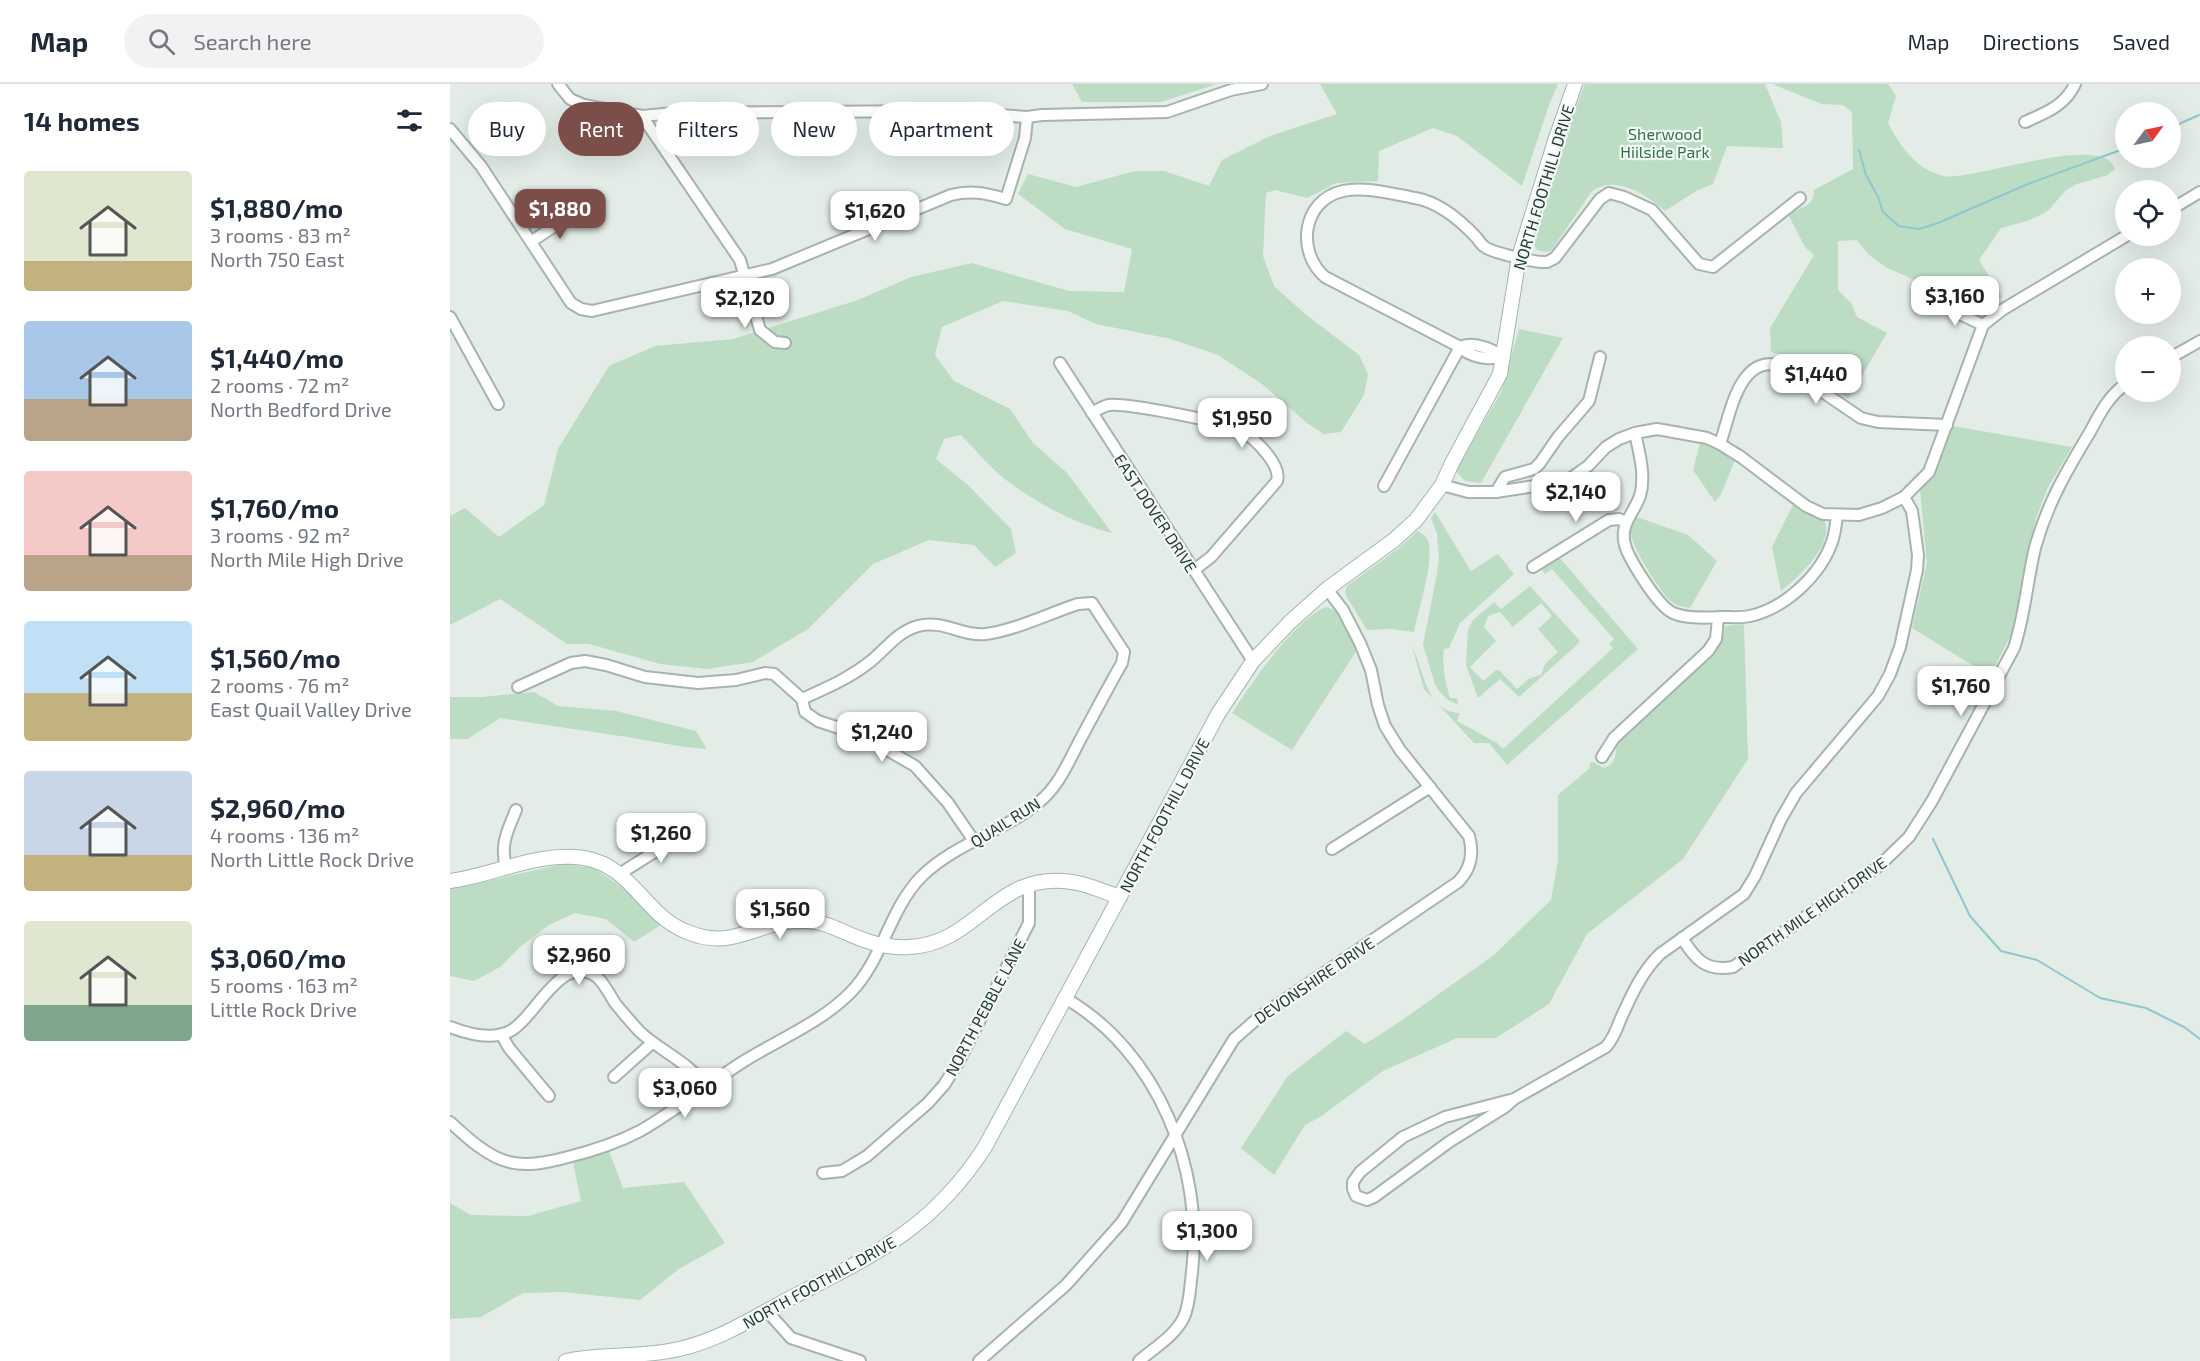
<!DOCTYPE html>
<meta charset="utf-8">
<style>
:root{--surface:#fff;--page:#f2f2f3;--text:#1f2937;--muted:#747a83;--line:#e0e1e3;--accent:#7b4e4a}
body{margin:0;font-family:"Exo 2",sans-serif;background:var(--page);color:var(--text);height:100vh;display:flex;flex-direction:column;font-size:22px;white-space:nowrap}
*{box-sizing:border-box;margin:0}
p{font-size:20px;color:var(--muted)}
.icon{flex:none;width:33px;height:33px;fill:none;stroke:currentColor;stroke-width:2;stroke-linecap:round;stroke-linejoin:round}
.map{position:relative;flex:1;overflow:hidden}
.side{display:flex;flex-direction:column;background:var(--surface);width:450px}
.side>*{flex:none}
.hud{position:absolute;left:18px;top:18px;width:570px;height:54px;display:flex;gap:12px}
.needle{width:39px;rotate:57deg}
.fabs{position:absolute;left:1665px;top:18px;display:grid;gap:12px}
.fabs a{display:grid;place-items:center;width:66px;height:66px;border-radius:50%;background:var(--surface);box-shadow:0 6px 24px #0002;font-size:30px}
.price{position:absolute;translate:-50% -51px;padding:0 14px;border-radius:12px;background:#fff;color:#222;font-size:20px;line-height:39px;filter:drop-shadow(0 2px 3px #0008)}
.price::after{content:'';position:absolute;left:50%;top:36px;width:18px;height:14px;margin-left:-9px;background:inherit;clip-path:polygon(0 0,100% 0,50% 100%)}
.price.current{background:var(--accent);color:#fff}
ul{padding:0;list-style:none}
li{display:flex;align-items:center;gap:18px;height:150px;padding:0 24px}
li span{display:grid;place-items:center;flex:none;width:168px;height:120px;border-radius:6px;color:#555}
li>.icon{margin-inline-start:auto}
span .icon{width:72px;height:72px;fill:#fffc;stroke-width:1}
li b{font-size:26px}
h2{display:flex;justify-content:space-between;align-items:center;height:72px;padding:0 24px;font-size:26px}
.tag{padding:0 21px;border-radius:27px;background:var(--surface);box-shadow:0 6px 24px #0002;font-size:21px;line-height:54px}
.tag.current{background:var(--accent);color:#fff}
header{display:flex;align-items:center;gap:36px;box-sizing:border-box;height:84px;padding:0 30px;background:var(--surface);border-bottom:2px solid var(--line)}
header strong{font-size:28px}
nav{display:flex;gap:33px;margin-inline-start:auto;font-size:21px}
.search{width:420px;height:54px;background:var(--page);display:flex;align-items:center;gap:15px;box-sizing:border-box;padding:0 21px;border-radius:33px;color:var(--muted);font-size:22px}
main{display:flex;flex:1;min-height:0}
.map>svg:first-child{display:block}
.green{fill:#bddcc4;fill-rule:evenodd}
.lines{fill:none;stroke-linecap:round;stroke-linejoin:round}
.stream{stroke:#8dc8cf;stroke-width:2}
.street-casing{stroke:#a6b4ae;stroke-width:14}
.secondary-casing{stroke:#a1b7af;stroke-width:16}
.street{stroke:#fff;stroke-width:10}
.secondary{stroke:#fff;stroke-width:14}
.labels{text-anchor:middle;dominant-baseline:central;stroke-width:4.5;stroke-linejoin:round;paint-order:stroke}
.park-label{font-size:16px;fill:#2f7246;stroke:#f3f9f6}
.street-label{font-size:16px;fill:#233d35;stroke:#f3f9f6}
</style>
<header>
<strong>Map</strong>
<div class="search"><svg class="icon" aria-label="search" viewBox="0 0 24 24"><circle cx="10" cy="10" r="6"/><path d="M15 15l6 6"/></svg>Search here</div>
<nav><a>Map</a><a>Directions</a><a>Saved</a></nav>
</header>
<main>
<section class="side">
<h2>14 homes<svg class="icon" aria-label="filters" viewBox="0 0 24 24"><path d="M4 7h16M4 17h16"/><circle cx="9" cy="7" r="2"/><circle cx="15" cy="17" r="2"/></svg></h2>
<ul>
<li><span style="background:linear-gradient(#dfe7d0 75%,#c2b280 0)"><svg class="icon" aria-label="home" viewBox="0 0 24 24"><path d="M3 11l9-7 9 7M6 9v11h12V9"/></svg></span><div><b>$1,880/mo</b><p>3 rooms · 83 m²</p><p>North 750 East</p></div></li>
<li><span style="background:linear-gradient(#a9c7e8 65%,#b9a48a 0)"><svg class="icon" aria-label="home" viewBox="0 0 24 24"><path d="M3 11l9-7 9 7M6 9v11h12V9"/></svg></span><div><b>$1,440/mo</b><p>2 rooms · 72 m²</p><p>North Bedford Drive</p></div></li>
<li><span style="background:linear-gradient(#f6c9c9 70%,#b9a48a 0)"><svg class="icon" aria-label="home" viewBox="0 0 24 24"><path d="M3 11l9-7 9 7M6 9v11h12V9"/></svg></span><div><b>$1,760/mo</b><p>3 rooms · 92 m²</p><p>North Mile High Drive</p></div></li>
<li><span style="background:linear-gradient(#bfe0f5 60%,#c2b280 0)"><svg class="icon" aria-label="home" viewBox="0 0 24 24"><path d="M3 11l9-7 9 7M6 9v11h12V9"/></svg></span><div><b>$1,560/mo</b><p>2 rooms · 76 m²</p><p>East Quail Valley Drive</p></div></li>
<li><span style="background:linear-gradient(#c9d6e8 70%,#c2b280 0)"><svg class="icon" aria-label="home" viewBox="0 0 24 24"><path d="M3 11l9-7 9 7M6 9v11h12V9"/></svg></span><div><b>$2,960/mo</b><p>4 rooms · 136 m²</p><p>North Little Rock Drive</p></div></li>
<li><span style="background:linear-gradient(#dfe7d0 70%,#7fa58c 0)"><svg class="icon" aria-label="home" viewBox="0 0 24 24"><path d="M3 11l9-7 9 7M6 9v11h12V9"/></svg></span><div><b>$3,060/mo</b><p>5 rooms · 163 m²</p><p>Little Rock Drive</p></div></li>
</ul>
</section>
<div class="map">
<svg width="1750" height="1277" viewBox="0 0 1750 1277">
<rect width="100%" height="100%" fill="#e3ece7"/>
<g class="green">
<path d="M 622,0 L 767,0 L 711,18 L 632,18 Z"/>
<path d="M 870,0 L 1108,0 L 1099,21 L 1072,102 L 1007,52 L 983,44 L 929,67 L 928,97 L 886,99 L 857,114 L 825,106 L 816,109 L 813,172 L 824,202 L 855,230 L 909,271 L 918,290 L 914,311 L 891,348 L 874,350 L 857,339 L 812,300 L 768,271 L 721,255 L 646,240 L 618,227 L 553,217 L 492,243 L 485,271 L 504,297 L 560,325 L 583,359 L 617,389 L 662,449 C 625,440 580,416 550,391 C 536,379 524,364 511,351 L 494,355 L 486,375 L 519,402 L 561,445 L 566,469 L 545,483 L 524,461 L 479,456 L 423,480 L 358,545 L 303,578 L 257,585 L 210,580 L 139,560 L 117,560 L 50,515 L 0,541 L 0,432 L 15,424 L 49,453 L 94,421 L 108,365 L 159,282 L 205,262 L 283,255 L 408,216 L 461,193 L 522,179 L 619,207 L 674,208 L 682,165 L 615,145 L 568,110 L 578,90 L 626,103 L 685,87 L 714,87 L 759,102 L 772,76 L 820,52 L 887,30 Z"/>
<path d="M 1135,0 L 1315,0 L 1331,38 L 1333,64 L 1277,62 L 1263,100 L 1246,107 L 1215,127 C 1197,111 1166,90 1142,107 L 1101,167 L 1096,168 L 1087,166 L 1084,160 L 1122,33 Z"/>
<path d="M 1322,0 L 1438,0 L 1446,12 L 1438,39 C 1450,62 1466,85 1493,92 C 1522,98 1654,47 1665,85 L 1658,91 L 1627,100 L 1616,106 L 1598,127 L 1580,136 L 1551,144 L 1529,176 L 1552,213 L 1530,228 L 1509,218 L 1499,202 L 1481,203 L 1437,184 L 1418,170 L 1407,156 L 1388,157 L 1388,206 L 1401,219 L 1407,233 L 1437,249 L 1398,315 L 1339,273 L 1321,268 L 1320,244 L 1364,171 L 1355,163 L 1338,130 C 1350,122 1364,125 1364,106 L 1403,85 L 1402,28 L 1393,21 L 1372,20 Z"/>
<path d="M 1069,245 L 1113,254 L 1031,399 L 1015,397 L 1006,387 L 1051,308 Z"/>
<path d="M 1503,342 L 1622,363 L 1598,403 L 1586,434 L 1578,468 L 1564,545 L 1540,592 L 1462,544 L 1477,479 L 1470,407 L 1487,386 Z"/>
<path d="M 1250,359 L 1271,367 L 1285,376 L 1271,410 L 1265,418 L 1243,386 Z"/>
<path d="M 1343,421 L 1356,429 L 1373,434 C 1388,458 1348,493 1331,507 L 1322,463 Z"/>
<path d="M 985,428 L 1021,487 L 1048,470 L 1064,490 L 1010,539 L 999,564 L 994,565 C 992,583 995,597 1000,614 L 1007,614 L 1008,621 L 998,616 L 989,607 L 985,600 L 973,561 L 987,490 L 989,473 L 987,450 L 981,434 Z"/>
<path d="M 1187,433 L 1238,451 L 1267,477 L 1240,524 C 1233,523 1227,522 1222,518 C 1211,510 1182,463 1181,450 C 1180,442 1183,438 1187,433 Z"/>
<path d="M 968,447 C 973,450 976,452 978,457 C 985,477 968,526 964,548 L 940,545 L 917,546 L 896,512 L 895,507 L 897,502 L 949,464 Z"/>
<path d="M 1109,473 L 1188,565 L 1057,681 L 1039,659 L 1024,659 L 974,605 L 962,563 C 975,586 975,628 1010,629 L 1007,637 L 1047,659 L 1053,665 L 1163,564 L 1159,560 L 1164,555 L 1102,485 L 1095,490 L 1092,486 Z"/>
<path d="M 1080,502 L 1129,556 L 1129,559 L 1069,613 L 1050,595 L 1028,614 L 1016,581 L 1018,545 L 1023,536 L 1044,518 L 1051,525 ZM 1091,519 L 1102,532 L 1088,545 L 1108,568 L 1095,580 L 1091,591 L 1080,594 L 1067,605 L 1049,586 L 1047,587 L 1046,586 L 1033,597 L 1020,583 L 1046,557 L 1034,543 L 1038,532 L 1050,528 L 1063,543 Z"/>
<path d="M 875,523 C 895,525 901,551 907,566 L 842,666 L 782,629 C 804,596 840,541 875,523 Z"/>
<path d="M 1294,540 L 1298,675 L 1233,775 L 1137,850 L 1099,920 L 1046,954 L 1007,954 L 933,987 L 870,1033 L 855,1041 L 824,1091 L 791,1064 L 838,992 L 896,947 L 915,960 L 945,941 L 1044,871 L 1101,816 L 1108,777 L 1108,711 L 1140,684 L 1140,679 L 1143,678 L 1154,684 C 1170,678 1163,667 1169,655 L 1262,569 L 1271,559 L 1275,542 Z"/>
<path d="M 84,608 L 108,622 L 166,627 L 246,647 L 257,665 L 235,663 L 177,653 L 50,634 L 18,655 L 0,655 L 0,613 L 32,613 Z"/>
<path d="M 113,780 L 144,784 L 173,804 L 211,841 L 184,858 L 156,835 L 125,829 L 99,841 L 70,863 L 50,883 L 24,897 L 0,892 L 0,805 Z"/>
<path d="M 159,1067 L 173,1104 L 234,1098 L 275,1159 L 229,1185 L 190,1216 L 112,1208 L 73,1209 L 31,1233 L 0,1235 L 0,1119 L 21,1131 L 78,1132 L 131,1117 L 123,1078 Z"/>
</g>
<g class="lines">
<g class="stream">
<path d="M 1720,44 L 1749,31"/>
<path d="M 1409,66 L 1416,91 L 1428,113 L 1433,128 L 1449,142 L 1469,145 L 1488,139 L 1578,100 L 1676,64"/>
<path d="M 1483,755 L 1520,832 L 1551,867 L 1587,876 L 1650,914 L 1696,924 L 1734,943 L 1750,955"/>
</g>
<defs>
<g id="street">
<path d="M 108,0 L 120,15 L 134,21 L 192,32 L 224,29 L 490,27 L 577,33 L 592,31 L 717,28 L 781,6 L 812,0"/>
<path d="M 192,32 L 290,176 L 310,246 L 325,258 L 335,259"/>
<path d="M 1575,38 C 1595,29 1615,22 1625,0"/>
<path d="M 0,45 L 31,82 L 121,219 L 131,225 L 142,227 L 322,185 L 501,111 C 521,106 536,109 556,115 L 575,54 L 577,33"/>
<path d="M 1720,126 L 1750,108"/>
<path d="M 82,157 L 123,130"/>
<path d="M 1489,220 L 1533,241"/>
<path d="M 0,233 L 48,320"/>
<path d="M 1010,263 C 1023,257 1041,265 1053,272"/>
<path d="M 1053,272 C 1040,277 1019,273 1010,263 L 875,193 C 846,168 852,116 893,107 C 915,102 943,110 965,114 C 989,118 1010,136 1026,153 C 1029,156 1031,161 1035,163 C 1043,169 1087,179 1097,178 C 1097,178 1105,174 1105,174 L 1150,115 L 1159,109 L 1174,113 L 1202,126 L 1249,180 L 1263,183 L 1350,114"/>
<path d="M 1720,274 L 1750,257"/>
<path d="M 610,279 L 803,577"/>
<path d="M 642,329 C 647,326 653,322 659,321 C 676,319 777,338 792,347 C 805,355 832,381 827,397 L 761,473 L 744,486"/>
<path d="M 1185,349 C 1189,368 1196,392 1190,412 C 1182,433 1167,442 1177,467 C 1184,482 1208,522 1223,529 C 1237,535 1257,534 1272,533 C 1281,533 1291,534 1300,532 C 1335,524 1370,492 1382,458 C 1385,450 1386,440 1387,431"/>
<path d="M 1270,360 C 1281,328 1290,262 1339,285 L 1411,334 L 1428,338 L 1497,341"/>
<path d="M 992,401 L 1018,408 L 1046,408 L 1117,397 L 1138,382 L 1156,363 L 1169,355 L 1185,349 L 1207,345 L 1257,354 L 1270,360 L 1291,373 L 1356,422 L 1373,430 L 1409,431 L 1432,424 L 1454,413 L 1479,388 L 1533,241 L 1552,226 L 1676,152"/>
<path d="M 934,402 L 1010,263"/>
<path d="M 1046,408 L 1055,393 L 1084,385 L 1090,379 L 1108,353 L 1139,317 L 1150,273"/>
<path d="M 1083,483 L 1159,436 L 1169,435 L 1175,438"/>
<path d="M 68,603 L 121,579 L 135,577 L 156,581 L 195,593 L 248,599 L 286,596 L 315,589 L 324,590 L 352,615"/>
<path d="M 352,615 L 355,628 L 368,637 L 413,652 L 465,682 L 498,719 L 524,757"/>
<path d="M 1152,673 L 1164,654 L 1258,567 L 1266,555 L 1268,534"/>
<path d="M 882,765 L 980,703"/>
<path d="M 56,784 C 50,760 57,748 66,726"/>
<path d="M 171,789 L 236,748"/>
<path d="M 1232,854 C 1245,875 1256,888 1283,883 L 1429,782 L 1459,753 L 1482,717 L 1564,564 C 1575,531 1577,497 1585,464 C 1597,420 1617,386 1640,348 C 1649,331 1659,311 1676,300"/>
<path d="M 615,914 C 708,968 754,1084 742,1188 C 740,1203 740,1219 734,1233 C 725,1252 704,1264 689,1277"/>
<path d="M 0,943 C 18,950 44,957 62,946 C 86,932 112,867 147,893 C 154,899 160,911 165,919 C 173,929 181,938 189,947 C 210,967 239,978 255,1002"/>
<path d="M 51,950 L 59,964 L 99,1012"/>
<path d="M 164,993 L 202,959"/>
<path d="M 1064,1015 L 1055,1023 L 999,1058 L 924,1113 L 917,1116 L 906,1112 L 903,1105 L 903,1098 L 910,1088 L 953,1053 L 995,1033 L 1064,1015 L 1156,963 C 1163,955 1167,945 1171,934 C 1182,910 1191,889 1210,870 L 1294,810 L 1305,792 L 1331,735 L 1346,709 L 1428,612 L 1440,590 L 1450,563 L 1467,486 L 1468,471 L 1462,427 L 1454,413"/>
<path d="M 0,1038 C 16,1053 38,1073 59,1078 C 78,1083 100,1078 118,1073 C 142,1067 167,1059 190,1047 C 225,1027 257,1001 291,979 C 327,956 371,939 401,908 C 433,875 439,826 471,793 C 504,760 553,748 589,718 C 608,703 618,679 629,658 C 643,632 657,605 672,579 L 674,568 L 642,519 L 628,520 C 600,529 566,546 536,550 C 513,553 493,535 468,542 C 447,548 437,564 421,577 C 400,594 376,604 352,615"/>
<path d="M 373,1089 L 392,1087 L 417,1072 L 478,1019 L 494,1001 L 509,977 L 579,839 L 579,801"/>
<path d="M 317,1227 L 341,1254 L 410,1277"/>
<path d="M 529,1277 L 616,1201 L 672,1138 L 784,955 L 808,934 L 1008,798 C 1021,785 1024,770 1019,752 L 950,666 L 935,642 L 928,621 L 921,586 L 910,559 L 893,526 L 877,505"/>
</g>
<g id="secondary">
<path d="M 0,797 C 44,791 89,767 134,774 C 182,782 194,830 235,847 C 284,869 308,835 354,837 C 377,837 393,849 414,856 C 427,861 445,864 459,863 C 528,860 545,786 622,798 C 638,800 654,808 670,813"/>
<path d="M 116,1277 C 153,1269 193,1274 229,1265 C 266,1257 300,1236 333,1218 C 419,1173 480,1148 535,1063 L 768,630 L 803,577 L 840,538 L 877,505 L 944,456 L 966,436 L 992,401 L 1002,379 L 1050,290 L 1069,173 L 1106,54 L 1125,0"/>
</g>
</defs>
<use href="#street" class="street-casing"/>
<use href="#secondary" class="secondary-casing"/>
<use href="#street" class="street"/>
<use href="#secondary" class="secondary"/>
</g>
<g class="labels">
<g class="park-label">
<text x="1215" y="49">Sherwood<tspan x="1215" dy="18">Hiilside Park</tspan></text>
</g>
<g class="street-label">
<text transform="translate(1093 103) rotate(-73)">NORTH FOOTHILL DRIVE</text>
<text transform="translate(706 429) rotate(57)">EAST DOVER DRIVE</text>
<text transform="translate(714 731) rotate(-62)">NORTH FOOTHILL DRIVE</text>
<text transform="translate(555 738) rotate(-32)">QUAIL RUN</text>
<text transform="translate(1362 827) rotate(-35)">NORTH MILE HIGH DRIVE</text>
<text transform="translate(864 896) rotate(-34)">DEVONSHIRE DRIVE</text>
<text transform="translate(535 923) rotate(-62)">NORTH PEBBLE LANE</text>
<text transform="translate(369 1198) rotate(-29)">NORTH FOOTHILL DRIVE</text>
</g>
</g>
</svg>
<div class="fabs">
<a><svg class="needle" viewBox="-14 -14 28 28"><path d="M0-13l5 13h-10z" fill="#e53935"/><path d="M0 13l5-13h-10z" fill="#747a83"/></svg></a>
<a><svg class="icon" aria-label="locate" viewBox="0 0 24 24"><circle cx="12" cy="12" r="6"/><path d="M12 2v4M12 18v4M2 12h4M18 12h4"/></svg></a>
<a>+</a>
<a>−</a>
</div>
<b class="price current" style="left:110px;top:156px">$1,880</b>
<b class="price" style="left:425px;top:158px">$1,620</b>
<b class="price" style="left:1505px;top:243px">$3,160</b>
<b class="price" style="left:295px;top:245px">$2,120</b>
<b class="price" style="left:1366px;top:321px">$1,440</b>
<b class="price" style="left:792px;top:365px">$1,950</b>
<b class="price" style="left:1126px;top:439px">$2,140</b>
<b class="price" style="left:1511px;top:633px">$1,760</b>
<b class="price" style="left:432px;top:679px">$1,240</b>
<b class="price" style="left:211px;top:780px">$1,260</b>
<b class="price" style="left:330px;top:856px">$1,560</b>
<b class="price" style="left:129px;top:902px">$2,960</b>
<b class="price" style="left:235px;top:1035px">$3,060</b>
<b class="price" style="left:757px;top:1178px">$1,300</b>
<div class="hud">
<a class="tag">Buy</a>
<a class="tag current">Rent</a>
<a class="tag">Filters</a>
<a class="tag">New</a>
<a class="tag">Apartment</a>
</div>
</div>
</main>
